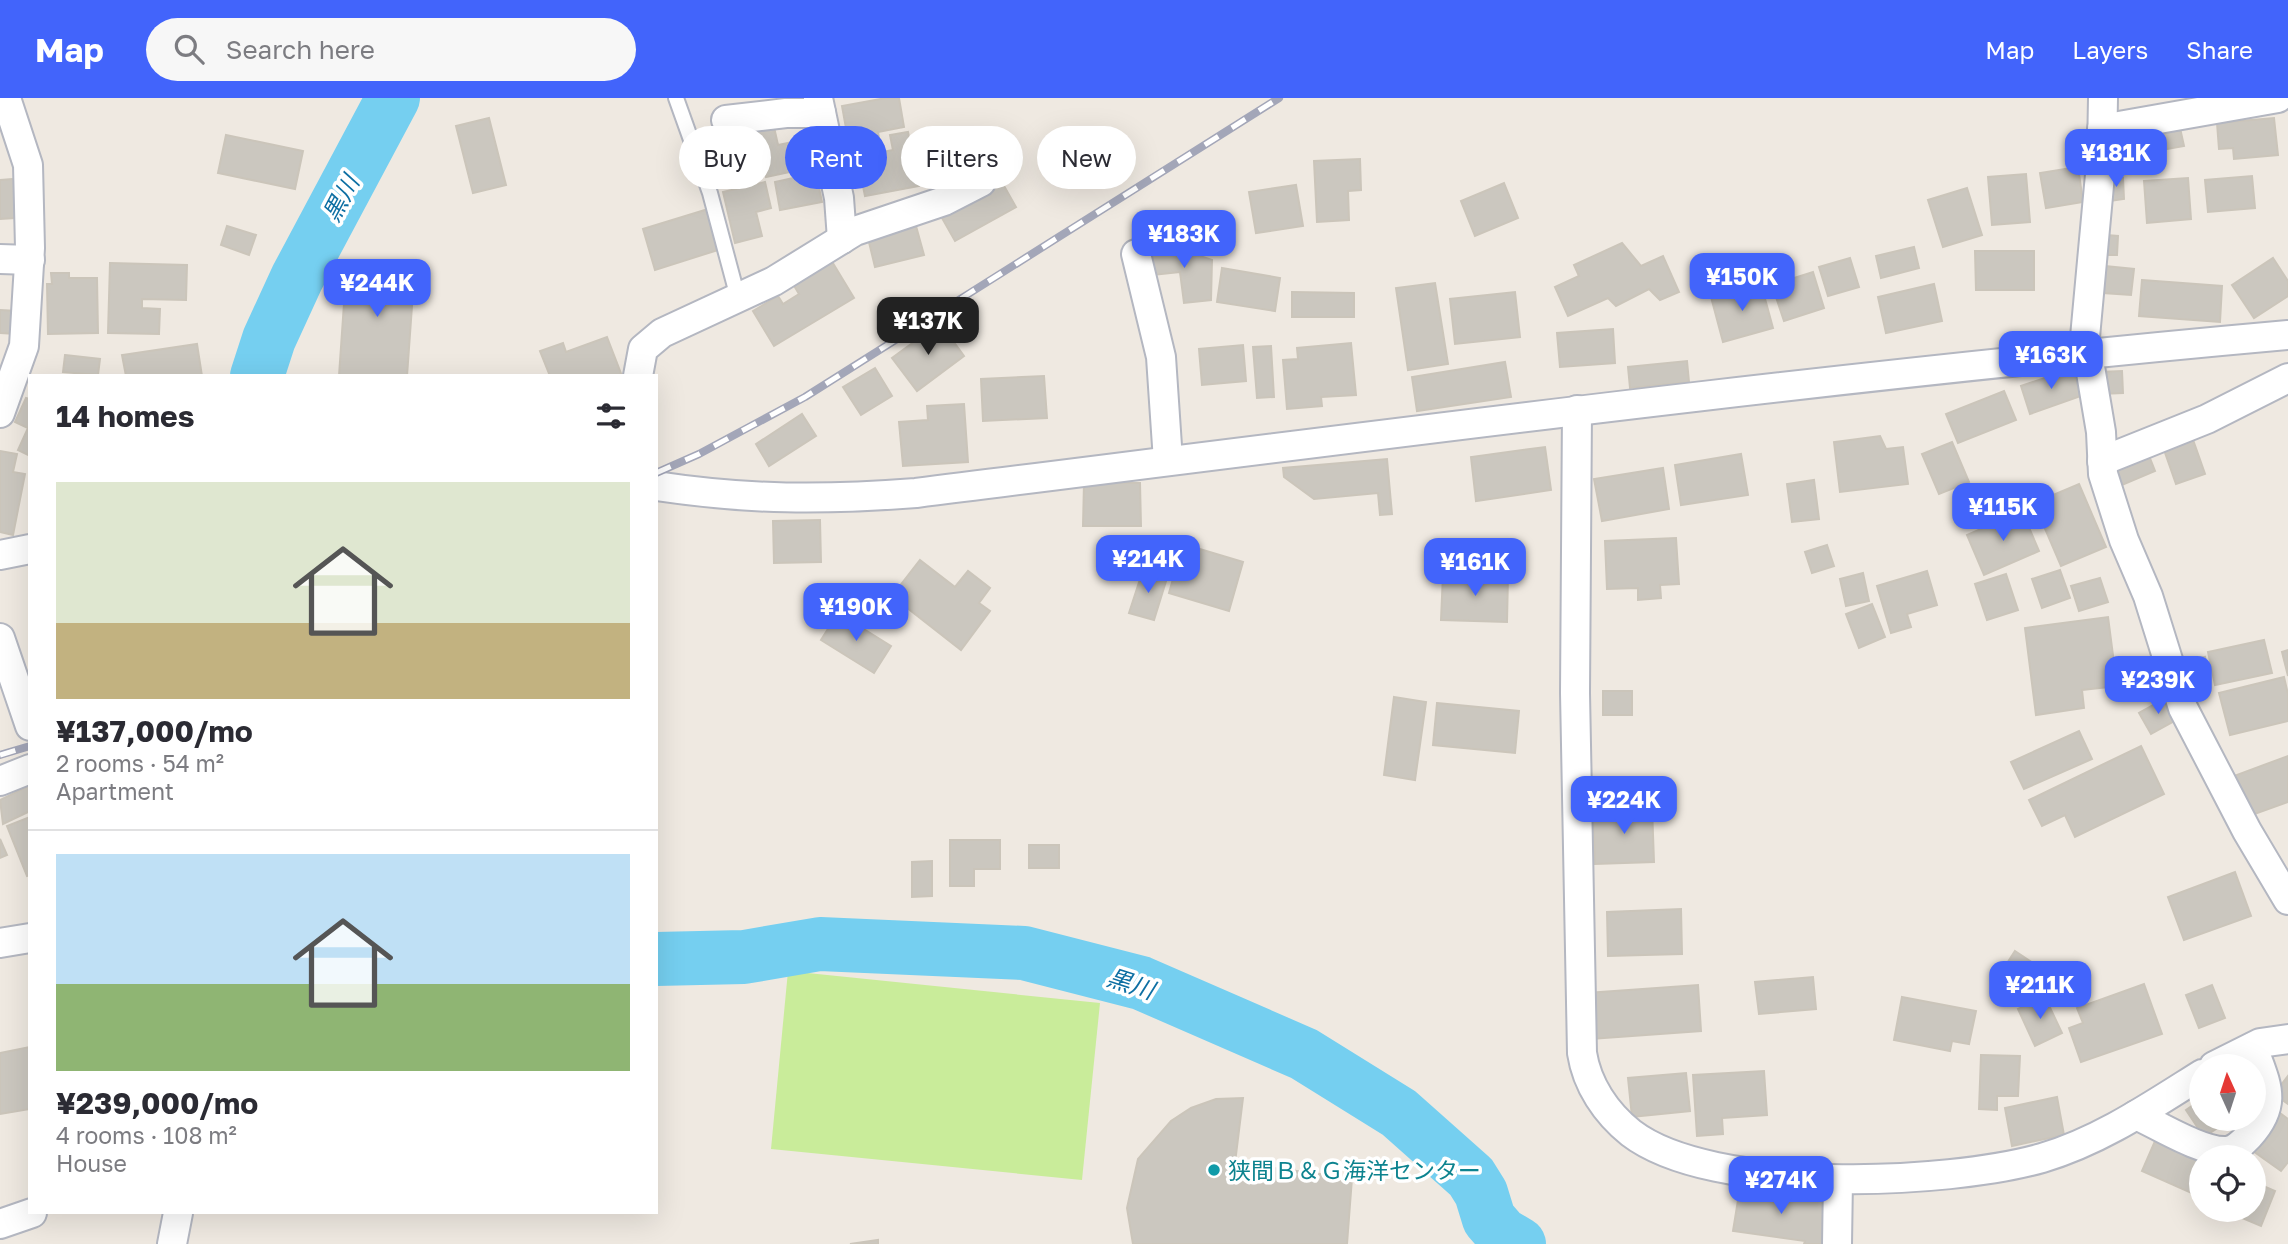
<!DOCTYPE html>
<meta charset="utf-8">
<style>
:root{--surface:#fff;--page:#f7f7f7;--text:#2b2b33;--muted:#7c7c81;--line:#e1e1e2;--accent:#4264fb}
body{margin:0;font-family:"Golos Text","Noto Sans JP",sans-serif;background:var(--page);color:var(--text);height:100vh;display:flex;flex-direction:column;font-size:26px;white-space:nowrap}
*{box-sizing:border-box;margin:0}
p{font-size:23px;color:var(--muted)}
.icon{flex:none;width:38px;height:38px;fill:none;stroke:currentColor;stroke-width:2;stroke-linecap:round;stroke-linejoin:round}
.map{position:relative;flex:1;overflow:hidden}
.side{position:absolute;left:28px;top:276px;width:630px;height:840px;display:flex;flex-direction:column;background:var(--surface);border-radius:0px;box-shadow:0 7px 28px #0002}
.side>*{flex:none}
.banner{position:absolute;left:679px;top:28px;width:665px;height:63px;display:flex;gap:14px}
.needle{width:46px;rotate:357deg}
.tools{position:absolute;left:2189px;top:956px;display:grid;gap:14px}
.tools a{display:grid;place-items:center;width:77px;height:77px;border-radius:50%;background:var(--surface);box-shadow:0 7px 28px #0002;font-size:35px}
.price{position:absolute;translate:-50% -60px;padding:0 16px;border-radius:14px;background:var(--accent);color:#fff;font-size:23px;line-height:46px;filter:drop-shadow(0 2px 4px #0008)}
.price::after{content:'';position:absolute;left:50%;top:42px;width:21px;height:16px;margin-left:-10px;background:inherit;clip-path:polygon(0 0,100% 0,50% 100%)}
.price.current{background:#222;color:#fff}
ul{padding:0;list-style:none}
li{display:grid;align-content:center;gap:14px;height:371px;padding:0 28px}
li+li{border-top:2px solid var(--line)}
li span{display:grid;place-items:center;height:217px;border-radius:0px;color:#555}
li>.icon{margin-inline-start:auto}
span .icon{width:126px;height:126px;fill:#fffc;stroke-width:1}
li b{font-size:30px}
h2{display:flex;justify-content:space-between;align-items:center;height:84px;padding:0 28px;font-size:30px}
.pill{padding:0 24px;border-radius:32px;background:var(--surface);box-shadow:0 7px 28px #0002;font-size:24px;line-height:63px}
.pill.current{background:var(--accent);color:#fff}
header{display:flex;align-items:center;gap:42px;box-sizing:border-box;height:98px;padding:0 35px;background:var(--accent);color:#fff}
header strong{font-size:33px}
nav{display:flex;gap:38px;margin-inline-start:auto;font-size:24px}
.search{width:490px;height:63px;background:var(--page);display:flex;align-items:center;gap:18px;box-sizing:border-box;padding:0 24px;border-radius:38px;color:var(--muted);font-size:26px}
.map>svg:first-child{display:block}
.pitch{fill:#c9ec9a}
.lines{fill:none;stroke-linecap:round;stroke-linejoin:round}
.river{stroke:#75cff0;stroke-width:54}
.building{fill:#cbc7bf;stroke:#cbc5ba;stroke-width:2}
.service-casing{stroke:#b4b7c1;stroke-width:18}
.minor-casing{stroke:#b4b7c1;stroke-width:32}
.service{stroke:#fff;stroke-width:14}
.minor{stroke:#fff;stroke-width:28}
.rail-casing{stroke:#a3a6b8;stroke-width:8}
.rail{stroke:#fff;stroke-width:5;stroke-dasharray:16;stroke-linecap:butt}
.culture-dot{fill:#0f9aa8;stroke:#fff;stroke-width:2.5}
.labels{text-anchor:middle;dominant-baseline:central;stroke-width:7;stroke-linejoin:round;paint-order:stroke}
.culture-label{font-size:23px;fill:#0d838f;stroke:#fff;text-anchor:start}
.water-label{font-size:24px;font-style:italic;fill:#0d6fa3;stroke:#fff}
</style>
<header>
<strong>Map</strong>
<div class="search"><svg class="icon" aria-label="search" viewBox="0 0 24 24"><circle cx="10" cy="10" r="6"/><path d="M15 15l6 6"/></svg>Search here</div>
<nav><a>Map</a><a>Layers</a><a>Share</a></nav>
</header>
<div class="map">
<svg width="2288" height="1146" viewBox="0 0 2288 1146">
<rect width="100%" height="100%" fill="#efe9e1"/>
<path class="pitch" d="M 788,873 L 1100,905 L 1082,1082 L 771,1051 Z"/>
<g class="lines">
<g class="river">
<path d="M 257,278 L 269,241 L 297,180 L 393,0"/>
<path d="M 656,861 L 744,859 L 820,846 L 1024,855 L 1141,885 L 1304,956 L 1399,1015 L 1471,1079 L 1481,1095 L 1489,1121 L 1502,1136 L 1519,1146"/>
</g>
</g>
<g class="building">
<path d="M 886,0 L 899,0 L 904,29 L 878,34 L 880,46 L 850,52 L 842,8 Z"/>
<path d="M 489,20 L 506,87 L 473,95 L 456,28 Z"/>
<path d="M 2274,20 L 2278,57 L 2234,61 L 2233,50 L 2219,51 L 2217,25 Z"/>
<path d="M 774,29 L 778,47 L 808,41 L 813,69 L 766,79 L 757,33 Z"/>
<path d="M 740,30 L 751,72 L 718,81 L 707,39 Z"/>
<path d="M 2180,30 L 2184,48 L 2150,54 L 2147,37 Z"/>
<path d="M 908,34 L 919,88 L 865,98 L 857,59 L 893,52 L 890,37 Z"/>
<path d="M 226,37 L 303,53 L 295,91 L 218,75 Z"/>
<path d="M 2133,47 L 2134,66 L 2115,67 L 2114,48 Z"/>
<path d="M 1360,61 L 1361,92 L 1348,93 L 1349,122 L 1317,124 L 1314,63 Z"/>
<path d="M 2078,69 L 2083,104 L 2046,110 L 2040,75 Z"/>
<path d="M 816,75 L 822,104 L 780,112 L 775,84 Z"/>
<path d="M 2026,76 L 2030,124 L 1992,127 L 1988,79 Z"/>
<path d="M 2252,78 L 2255,110 L 2208,114 L 2205,82 Z"/>
<path d="M 999,79 L 1016,109 L 955,143 L 938,113 Z"/>
<path d="M 24,80 L 26,113 L 15,113 L 15,120 L 0,121 L 0,82 Z"/>
<path d="M 2123,80 L 2124,101 L 2109,103 L 2107,82 Z"/>
<path d="M 2188,80 L 2191,121 L 2147,125 L 2144,83 Z"/>
<path d="M 765,84 L 771,110 L 756,114 L 762,138 L 735,145 L 723,94 Z"/>
<path d="M 1504,85 L 1518,120 L 1475,138 L 1461,103 Z"/>
<path d="M 1296,87 L 1303,128 L 1256,135 L 1249,94 Z"/>
<path d="M 1967,90 L 1982,137 L 1943,149 L 1928,102 Z"/>
<path d="M 708,111 L 721,151 L 655,172 L 643,131 Z"/>
<path d="M 227,128 L 256,137 L 249,157 L 221,147 Z"/>
<path d="M 916,128 L 924,157 L 875,169 L 868,140 Z"/>
<path d="M 2106,137 L 2118,138 L 2117,157 L 2105,157 Z"/>
<path d="M 1149,141 L 1212,162 L 1211,202 L 1184,205 L 1180,174 L 1153,177 Z"/>
<path d="M 1622,145 L 1641,168 L 1663,158 L 1679,194 L 1660,202 L 1649,191 L 1616,208 L 1608,200 L 1568,218 L 1555,189 L 1579,178 L 1574,167 Z"/>
<path d="M 1914,149 L 1919,170 L 1881,180 L 1876,158 Z"/>
<path d="M 1975,153 L 2034,153 L 2034,192 L 1976,192 Z"/>
<path d="M 828,157 L 854,200 L 774,248 L 753,213 L 778,198 L 783,206 L 799,196 L 789,179 Z"/>
<path d="M 1850,160 L 1859,189 L 1828,198 L 1819,169 Z"/>
<path d="M 2273,160 L 2288,183 L 2288,198 L 2254,220 L 2232,187 Z"/>
<path d="M 347,162 L 415,166 L 407,278 L 339,278 Z"/>
<path d="M 110,165 L 187,167 L 186,202 L 142,201 L 142,210 L 160,211 L 159,236 L 108,235 Z"/>
<path d="M 2105,168 L 2134,171 L 2131,197 L 2103,195 Z"/>
<path d="M 1222,170 L 1280,180 L 1275,213 L 1217,204 Z"/>
<path d="M 1813,174 L 1824,210 L 1784,223 L 1772,187 Z"/>
<path d="M 51,175 L 69,175 L 69,180 L 97,180 L 98,235 L 48,236 L 47,186 L 52,186 Z"/>
<path d="M 2142,182 L 2222,188 L 2220,224 L 2139,218 Z"/>
<path d="M 1435,185 L 1448,266 L 1408,272 L 1396,190 Z"/>
<path d="M 1761,186 L 1773,230 L 1723,244 L 1711,199 Z"/>
<path d="M 1934,186 L 1942,223 L 1886,235 L 1878,199 Z"/>
<path d="M 1292,194 L 1354,195 L 1354,219 L 1292,219 Z"/>
<path d="M 1515,194 L 1520,239 L 1455,246 L 1450,201 Z"/>
<path d="M 0,212 L 17,213 L 16,236 L 0,235 Z"/>
<path d="M 940,225 L 964,258 L 917,293 L 892,260 Z"/>
<path d="M 1613,231 L 1615,265 L 1560,269 L 1557,235 Z"/>
<path d="M 607,239 L 622,278 L 550,278 L 540,253 L 563,245 L 566,254 Z"/>
<path d="M 1351,245 L 1356,297 L 1321,299 L 1322,308 L 1287,311 L 1283,262 L 1298,261 L 1297,250 Z"/>
<path d="M 197,246 L 202,278 L 126,278 L 122,257 Z"/>
<path d="M 1243,247 L 1246,283 L 1202,287 L 1199,251 Z"/>
<path d="M 1271,248 L 1274,299 L 1257,300 L 1253,249 Z"/>
<path d="M 65,257 L 100,261 L 98,277 L 63,274 Z"/>
<path d="M 1687,263 L 1689,284 L 1630,290 L 1628,269 Z"/>
<path d="M 1505,264 L 1511,299 L 1417,313 L 1412,279 Z"/>
<path d="M 875,270 L 892,298 L 861,317 L 843,289 Z"/>
<path d="M 2072,271 L 2081,298 L 2030,316 L 2021,288 Z"/>
<path d="M 2122,273 L 2123,295 L 2100,296 L 2099,274 Z"/>
<path d="M 1044,278 L 1047,320 L 983,323 L 981,281 Z"/>
<path d="M 2004,293 L 2016,322 L 1958,345 L 1946,316 Z"/>
<path d="M 26,300 L 30,301 L 30,358 L 18,352 L 28,330 L 15,324 Z"/>
<path d="M 964,306 L 968,364 L 903,368 L 899,324 L 928,322 L 927,308 Z"/>
<path d="M 802,316 L 816,338 L 769,368 L 756,346 Z"/>
<path d="M 2191,336 L 2205,376 L 2176,386 L 2162,346 Z"/>
<path d="M 1880,338 L 1886,351 L 1903,349 L 1908,386 L 1840,394 L 1834,344 Z"/>
<path d="M 1952,344 L 1969,384 L 1939,396 L 1922,356 Z"/>
<path d="M 1545,349 L 1551,392 L 1476,403 L 1471,359 Z"/>
<path d="M 2146,350 L 2155,373 L 2122,387 L 2112,363 Z"/>
<path d="M 0,353 L 17,356 L 13,374 L 25,376 L 13,437 L 0,434 Z"/>
<path d="M 1741,356 L 1748,397 L 1681,407 L 1675,367 Z"/>
<path d="M 1387,361 L 1392,416 L 1380,417 L 1378,395 L 1314,401 L 1284,379 L 1283,370 Z"/>
<path d="M 1663,370 L 1669,411 L 1602,423 L 1594,381 Z"/>
<path d="M 1814,382 L 1819,421 L 1792,424 L 1787,386 Z"/>
<path d="M 1084,385 L 1140,385 L 1141,428 L 1083,428 Z"/>
<path d="M 2079,386 L 2106,449 L 2061,468 L 2034,405 Z"/>
<path d="M 2022,413 L 2039,453 L 1984,477 L 1967,437 Z"/>
<path d="M 820,422 L 821,464 L 774,465 L 773,423 Z"/>
<path d="M 1676,440 L 1679,486 L 1660,487 L 1661,500 L 1638,502 L 1638,490 L 1607,491 L 1605,443 Z"/>
<path d="M 1183,446 L 1243,464 L 1229,513 L 1169,495 Z"/>
<path d="M 1827,447 L 1834,468 L 1812,475 L 1805,454 Z"/>
<path d="M 920,462 L 955,489 L 968,473 L 990,490 L 979,505 L 990,513 L 961,552 L 892,498 Z"/>
<path d="M 1143,472 L 1167,480 L 1154,522 L 1129,515 Z"/>
<path d="M 2060,472 L 2070,500 L 2042,510 L 2032,481 Z"/>
<path d="M 1927,473 L 1937,507 L 1907,516 L 1911,529 L 1891,535 L 1877,488 Z"/>
<path d="M 1863,475 L 1869,503 L 1846,508 L 1840,481 Z"/>
<path d="M 1443,476 L 1508,478 L 1507,524 L 1441,522 Z"/>
<path d="M 2006,476 L 2018,512 L 1987,522 L 1975,486 Z"/>
<path d="M 2100,480 L 2108,504 L 2079,513 L 2071,488 Z"/>
<path d="M 1872,506 L 1885,539 L 1859,550 L 1846,516 Z"/>
<path d="M 838,515 L 891,548 L 874,575 L 821,542 Z"/>
<path d="M 2108,519 L 2117,588 L 2082,592 L 2084,610 L 2036,617 L 2025,530 Z"/>
<path d="M 2264,542 L 2272,575 L 2215,587 L 2208,554 Z"/>
<path d="M 2288,552 L 2288,578 L 2282,554 Z"/>
<path d="M 2205,559 L 2208,583 L 2182,587 L 2179,563 Z"/>
<path d="M 2284,579 L 2288,596 L 2288,623 L 2230,637 L 2219,595 Z"/>
<rect x="1603" y="593" width="29" height="24"/>
<path d="M 1394,599 L 1426,604 L 1415,682 L 1384,677 Z"/>
<path d="M 2164,601 L 2176,622 L 2151,636 L 2139,615 Z"/>
<path d="M 1437,605 L 1519,613 L 1515,655 L 1433,647 Z"/>
<path d="M 2079,633 L 2092,661 L 2024,691 L 2011,664 Z"/>
<path d="M 2141,648 L 2164,696 L 2075,739 L 2065,717 L 2042,728 L 2029,702 Z"/>
<path d="M 2288,658 L 2288,704 L 2249,718 L 2234,678 Z"/>
<path d="M 30,687 L 30,713 L 3,726 L 0,702 Z"/>
<path d="M 1652,709 L 1654,764 L 1595,766 L 1593,711 Z"/>
<path d="M 30,719 L 30,777 L 27,778 L 7,728 Z"/>
<path d="M 0,741 L 7,757 L 0,760 Z"/>
<path d="M 950,742 L 1000,742 L 1000,771 L 974,771 L 974,788 L 950,788 Z"/>
<rect x="1029" y="747" width="30" height="23"/>
<path d="M 932,763 L 932,798 L 912,799 L 912,764 Z"/>
<path d="M 2235,774 L 2251,818 L 2184,842 L 2168,799 Z"/>
<path d="M 1681,811 L 1682,856 L 1608,858 L 1607,814 Z"/>
<path d="M 2015,853 L 2036,867 L 2019,894 L 1997,881 Z"/>
<path d="M 1813,879 L 1816,911 L 1759,916 L 1755,884 Z"/>
<path d="M 2144,886 L 2162,936 L 2081,964 L 2069,930 L 2083,925 L 2077,910 Z"/>
<path d="M 1698,887 L 1701,933 L 1591,941 L 1587,895 Z"/>
<path d="M 2212,887 L 2225,920 L 2199,930 L 2186,897 Z"/>
<path d="M 1902,899 L 1976,913 L 1969,946 L 1952,943 L 1950,953 L 1894,942 Z"/>
<path d="M 2045,899 L 2062,935 L 2035,948 L 2018,911 Z"/>
<path d="M 30,949 L 30,1011 L 0,1016 L 0,955 Z"/>
<path d="M 1981,957 L 2020,958 L 2018,998 L 1997,998 L 1997,1012 L 1979,1011 Z"/>
<path d="M 1764,973 L 1767,1017 L 1722,1020 L 1723,1036 L 1697,1038 L 1693,977 Z"/>
<path d="M 1686,975 L 1690,1013 L 1632,1019 L 1628,980 Z"/>
<path d="M 2288,978 L 2288,1006 L 2274,996 Z"/>
<path d="M 2057,999 L 2064,1037 L 2012,1048 L 2005,1010 Z"/>
<path d="M 1243,1000 L 1235,1065 L 1352,1080 L 1347,1146 L 1133,1146 L 1127,1110 L 1138,1061 L 1171,1023 L 1191,1010 L 1216,1001 Z"/>
<path d="M 2202,1001 L 2202,1020 L 2232,1020 L 2204,1039 L 2186,1012 Z"/>
<path d="M 2280,1015 L 2288,1021 L 2288,1064 L 2281,1073 L 2253,1053 Z"/>
<path d="M 2155,1043 L 2202,1063 L 2202,1085 L 2196,1097 L 2142,1073 Z"/>
<path d="M 2254,1084 L 2275,1093 L 2261,1128 L 2221,1111 L 2254,1111 Z"/>
<path d="M 1740,1090 L 1829,1103 L 1823,1146 L 1804,1146 L 1805,1143 L 1733,1133 Z"/>
<path d="M 878,1142 L 878,1146 L 850,1146 Z"/>
</g>
<g class="lines">
<defs>
<path id="service" d="M 676,0 L 710,95 L 738,200"/>
<g id="minor">
<path d="M 818,0 L 839,100 L 842,141"/>
<path d="M 2103,0 L 2102,55 L 2085,239 L 2101,334 L 2103,376 L 2124,442 L 2148,498 L 2183,610 L 2247,733 L 2288,802"/>
<path d="M 726,22 L 786,15 L 821,15"/>
<path d="M 2102,31 L 2278,0"/>
<path d="M 1136,156 L 1161,259 L 1168,363"/>
<path d="M 0,161 L 30,162"/>
<path d="M 638,278 L 643,251 L 662,235 L 774,183 L 855,133 L 944,103 L 981,84"/>
<path d="M 1577,312 L 1575,595 L 1582,955 C 1587,987 1606,1015 1631,1035 C 1712,1097 1947,1087 2042,1060 C 2100,1043 2151,1008 2202,976"/>
<path d="M 0,315 L 24,248 L 30,150 L 28,67 L 6,0"/>
<path d="M 2102,363 L 2207,321 L 2288,280"/>
<path d="M 656,388 C 749,402 823,402 916,395 C 1373,338 1829,278 2288,237"/>
<path d="M 0,457 L 30,451"/>
<path d="M 0,540 L 30,628"/>
<path d="M 0,683 L 30,671"/>
<path d="M 0,845 L 30,840"/>
<path d="M 2214,968 L 2260,945 L 2288,941"/>
<path d="M 2136,1017 C 2158,1027 2203,1055 2227,1053 C 2236,1052 2243,1044 2249,1038 C 2279,1005 2266,986 2253,949"/>
<path d="M 0,1126 L 32,1115"/>
<path d="M 172,1146 L 178,1115"/>
<path d="M 1837,1146 L 1838,1082"/>
</g>
</defs>
<use href="#service" class="service-casing"/>
<use href="#minor" class="minor-casing"/>
<use href="#service" class="service"/>
<use href="#minor" class="minor"/>
<defs>
<g id="rail">
<path d="M 656,375 L 699,356 L 805,299 L 1279,0"/>
<path d="M 0,657 L 30,648"/>
</g>
</defs>
<use href="#rail" class="rail-casing"/>
<use href="#rail" class="rail"/>
</g>
<circle class="culture-dot" cx="1214" cy="1072" r="7"/>
<g class="labels">
<g class="culture-label">
<text x="1228" y="1072">狭間Ｂ＆Ｇ海洋センター</text>
</g>
<g class="water-label">
<text transform="translate(340 100) rotate(-62)">黒川</text>
<text transform="translate(1131 885) rotate(18)">黒川</text>
</g>
</g>
</svg>
<div class="tools">
<a><svg class="needle" viewBox="-14 -14 28 28"><path d="M0-13l5 13h-10z" fill="#e53935"/><path d="M0 13l5-13h-10z" fill="#7c7c81"/></svg></a>
<a><svg class="icon" aria-label="locate" viewBox="0 0 24 24"><circle cx="12" cy="12" r="6"/><path d="M12 2v4M12 18v4M2 12h4M18 12h4"/></svg></a>
</div>
<b class="price" style="left:2116px;top:91px">¥181K</b>
<b class="price" style="left:1184px;top:172px">¥183K</b>
<b class="price" style="left:1742px;top:215px">¥150K</b>
<b class="price" style="left:377px;top:221px">¥244K</b>
<b class="price current" style="left:928px;top:259px">¥137K</b>
<b class="price" style="left:2051px;top:293px">¥163K</b>
<b class="price" style="left:2003px;top:445px">¥115K</b>
<b class="price" style="left:1148px;top:497px">¥214K</b>
<b class="price" style="left:1475px;top:500px">¥161K</b>
<b class="price" style="left:856px;top:545px">¥190K</b>
<b class="price" style="left:2158px;top:618px">¥239K</b>
<b class="price" style="left:1624px;top:738px">¥224K</b>
<b class="price" style="left:2040px;top:923px">¥211K</b>
<b class="price" style="left:1781px;top:1118px">¥274K</b>
<div class="banner">
<a class="pill">Buy</a>
<a class="pill current">Rent</a>
<a class="pill">Filters</a>
<a class="pill">New</a>
</div>
<section class="side">
<h2>14 homes<svg class="icon" aria-label="filters" viewBox="0 0 24 24"><path d="M4 7h16M4 17h16"/><circle cx="9" cy="7" r="2"/><circle cx="15" cy="17" r="2"/></svg></h2>
<ul>
<li><span style="background:linear-gradient(#dfe7d0 65%,#c2b280 0)"><svg class="icon" aria-label="home" viewBox="0 0 24 24"><path d="M3 11l9-7 9 7M6 9v11h12V9"/></svg></span><div><b>¥137,000/mo</b><p>2 rooms · 54 m²</p><p>Apartment</p></div></li>
<li><span style="background:linear-gradient(#bfe0f5 60%,#8fb573 0)"><svg class="icon" aria-label="home" viewBox="0 0 24 24"><path d="M3 11l9-7 9 7M6 9v11h12V9"/></svg></span><div><b>¥239,000/mo</b><p>4 rooms · 108 m²</p><p>House</p></div></li>
</ul>
</section>
</div>
